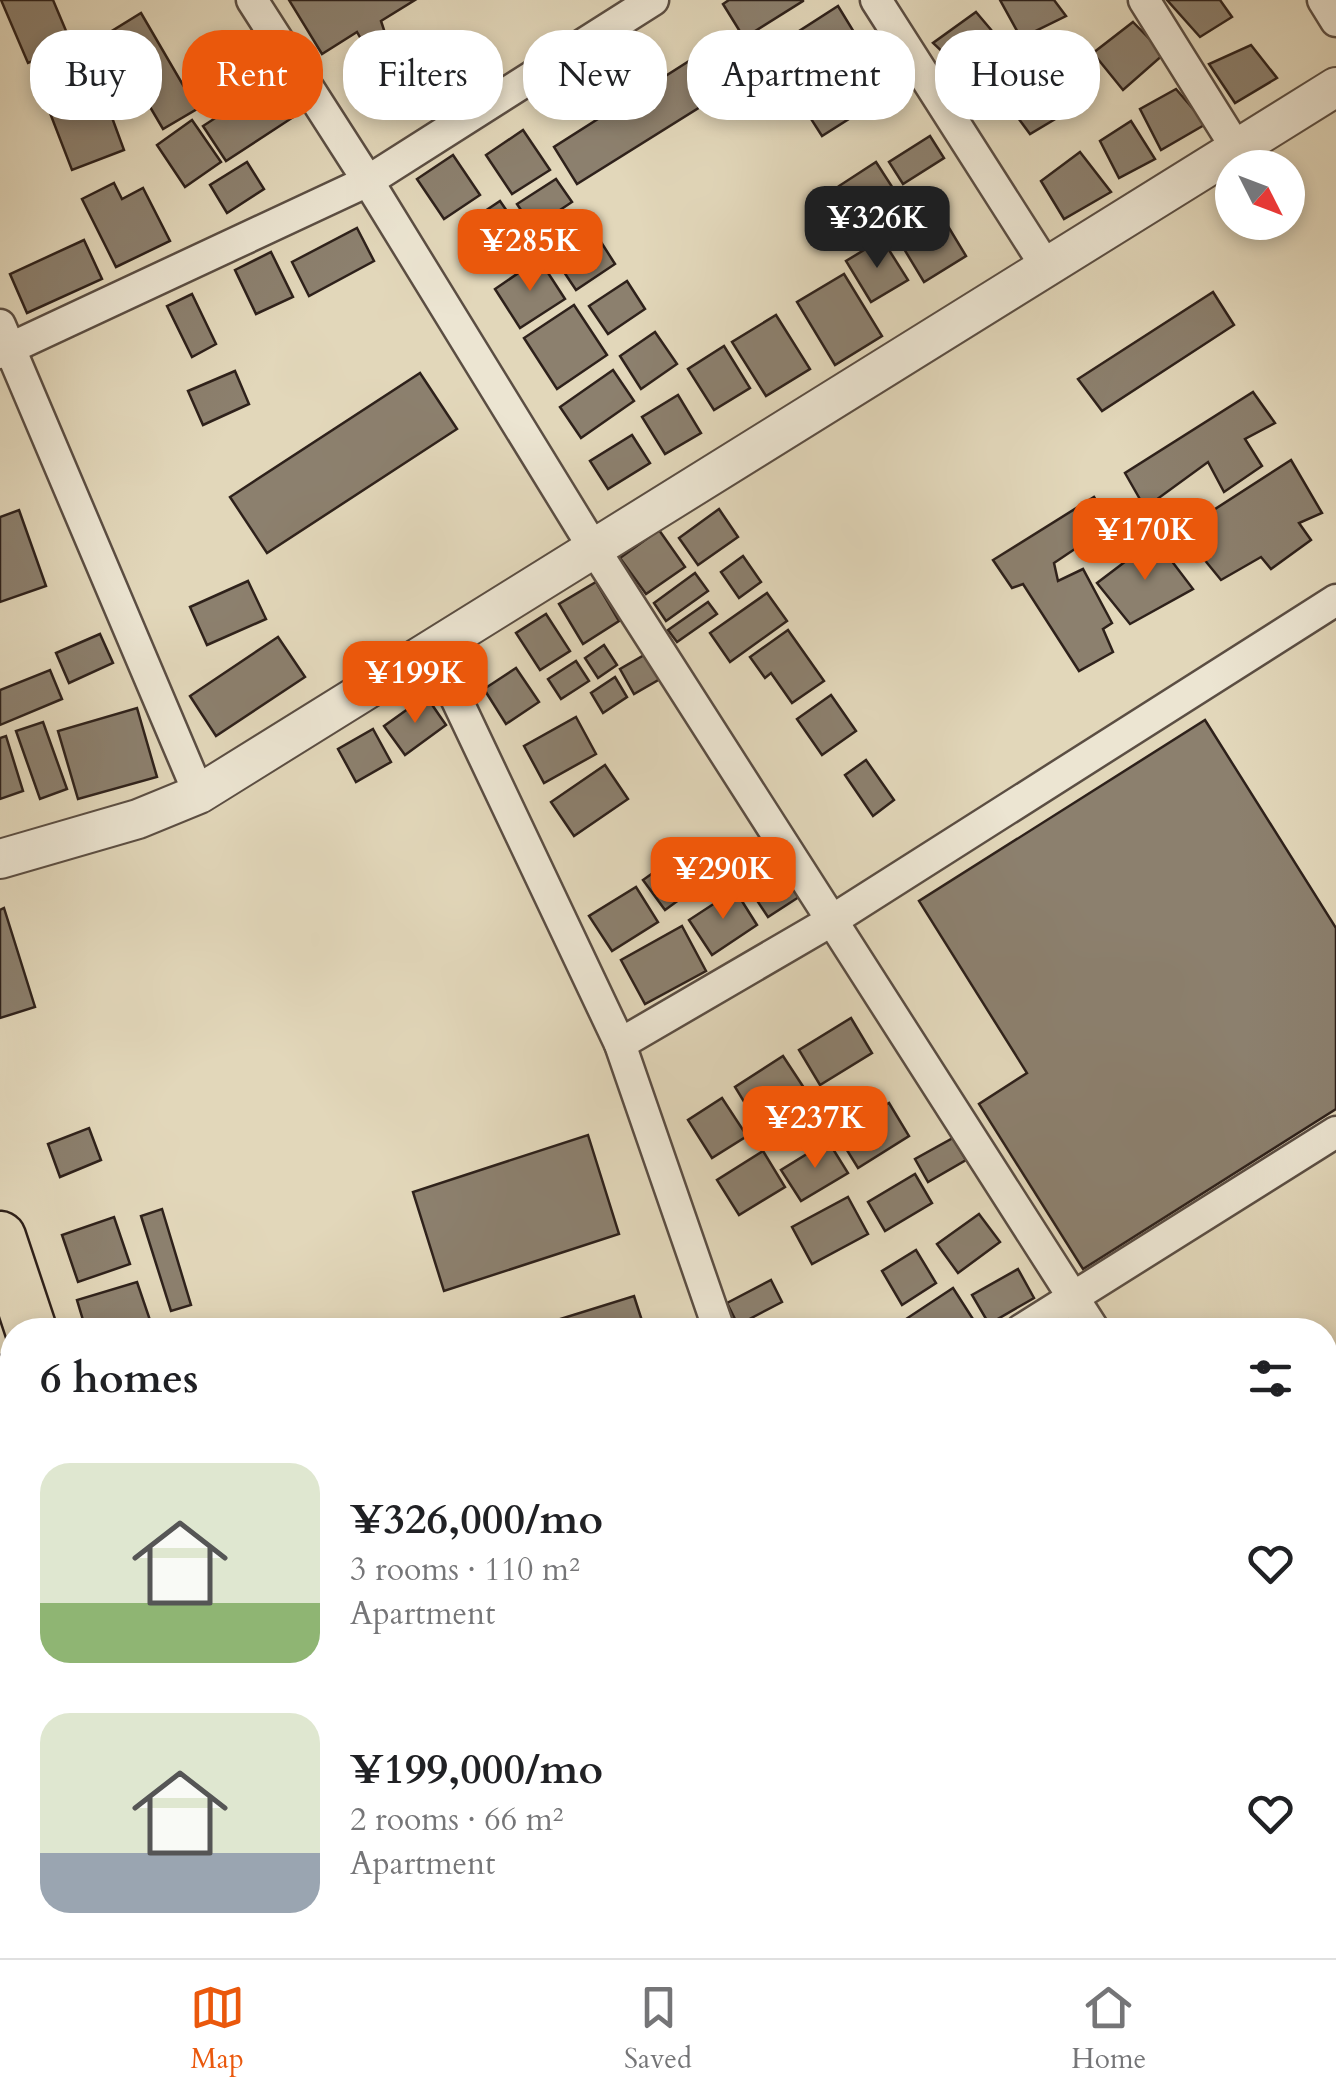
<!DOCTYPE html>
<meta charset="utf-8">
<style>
:root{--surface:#fff;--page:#f6f6f6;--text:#202124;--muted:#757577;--line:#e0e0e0;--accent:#ea580c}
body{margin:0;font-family:Cardo,serif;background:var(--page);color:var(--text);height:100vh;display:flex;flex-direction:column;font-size:38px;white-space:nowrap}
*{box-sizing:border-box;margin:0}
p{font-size:32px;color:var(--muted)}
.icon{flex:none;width:55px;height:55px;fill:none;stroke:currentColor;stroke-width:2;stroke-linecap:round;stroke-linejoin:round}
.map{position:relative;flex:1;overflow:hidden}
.details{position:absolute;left:0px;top:1318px;width:1338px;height:642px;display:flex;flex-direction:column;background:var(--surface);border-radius:40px 40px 0 0;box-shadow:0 5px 15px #0003}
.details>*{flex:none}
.hud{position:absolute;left:30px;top:30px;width:1278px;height:90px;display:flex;gap:20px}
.needle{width:65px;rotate:132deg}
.tools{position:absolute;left:1215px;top:150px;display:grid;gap:20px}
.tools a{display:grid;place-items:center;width:90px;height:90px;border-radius:50%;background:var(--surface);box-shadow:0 5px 15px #0003;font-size:50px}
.price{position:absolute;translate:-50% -85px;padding:0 22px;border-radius:20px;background:var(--accent);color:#fff;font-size:32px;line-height:65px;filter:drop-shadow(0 2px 5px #0008)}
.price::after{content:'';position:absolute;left:50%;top:60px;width:30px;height:22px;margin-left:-15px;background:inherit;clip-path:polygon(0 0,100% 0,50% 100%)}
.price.selected{background:#222;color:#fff}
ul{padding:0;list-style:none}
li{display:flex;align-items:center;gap:30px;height:250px;padding:0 40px}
li span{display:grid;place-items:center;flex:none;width:280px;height:200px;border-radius:30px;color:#555}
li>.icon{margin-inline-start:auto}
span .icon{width:120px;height:120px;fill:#fffc;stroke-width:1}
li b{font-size:42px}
h2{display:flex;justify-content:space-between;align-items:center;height:120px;padding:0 40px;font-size:42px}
.pill{padding:0 35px;border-radius:40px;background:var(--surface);box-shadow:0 5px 15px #0003;font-size:35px;line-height:90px}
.pill.selected{background:var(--accent);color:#fff}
.dock{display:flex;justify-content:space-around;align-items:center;height:140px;border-top:2px solid var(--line);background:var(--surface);font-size:28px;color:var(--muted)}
.dock a{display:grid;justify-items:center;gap:5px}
.dock .selected{color:var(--accent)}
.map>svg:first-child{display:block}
.building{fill:#8c806e;stroke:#2e211b;stroke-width:2.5}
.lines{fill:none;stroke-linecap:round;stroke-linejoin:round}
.minor-casing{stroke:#5b4e43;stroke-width:35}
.tertiary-casing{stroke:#5b4e43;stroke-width:42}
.trunk-casing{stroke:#2e211b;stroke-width:55}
.minor{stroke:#ece5d2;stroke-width:30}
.tertiary{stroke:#ece5d2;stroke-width:38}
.trunk{stroke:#e2d7ba;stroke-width:50}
</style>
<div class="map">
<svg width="1336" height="1958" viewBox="0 0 1336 1958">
<rect width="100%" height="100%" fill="#e2d7ba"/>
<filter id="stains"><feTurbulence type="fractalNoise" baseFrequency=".002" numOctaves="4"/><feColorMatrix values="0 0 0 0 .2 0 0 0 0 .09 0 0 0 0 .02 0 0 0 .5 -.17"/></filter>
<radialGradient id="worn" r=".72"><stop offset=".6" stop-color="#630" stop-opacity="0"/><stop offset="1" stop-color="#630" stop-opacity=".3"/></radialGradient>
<g class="building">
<path d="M 1,0 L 53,0 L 72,45 L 28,63 Z"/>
<path d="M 289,0 L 415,0 L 381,21 L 385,33 L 365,46 L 357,32 L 322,54 Z"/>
<path d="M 729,0 L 803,0 L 803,1 L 744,38 L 723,4 Z"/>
<path d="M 1000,0 L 1054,0 L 1066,16 L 1021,38 Z"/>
<path d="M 1167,0 L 1220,0 L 1232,17 L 1200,37 Z"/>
<path d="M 838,6 L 857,37 L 812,65 L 793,35 Z"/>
<path d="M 976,12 L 1009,51 L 970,78 L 933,43 Z"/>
<path d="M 141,13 L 197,109 L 163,129 L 107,34 Z"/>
<path d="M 1133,22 L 1164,54 L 1123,90 L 1093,53 Z"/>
<path d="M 1251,45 L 1277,78 L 1235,103 L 1209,64 Z"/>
<path d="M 708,49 L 732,87 L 577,184 L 554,147 Z"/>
<path d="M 867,68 L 885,96 L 822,136 L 804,108 Z"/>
<path d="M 275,79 L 298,114 L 226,161 L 203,126 Z"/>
<path d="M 1042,81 L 1063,101 L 1067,112 L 1030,134 L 1004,99 Z"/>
<path d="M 1176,89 L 1206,124 L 1161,150 L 1140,109 Z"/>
<path d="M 81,101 L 86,113 L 107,104 L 124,150 L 72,170 L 50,113 Z"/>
<path d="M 192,120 L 221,162 L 185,187 L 157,145 Z"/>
<path d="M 1131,121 L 1155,159 L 1119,178 L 1100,141 Z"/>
<path d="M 523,130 L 550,170 L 512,194 L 486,155 Z"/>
<path d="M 930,136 L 944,158 L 903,184 L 889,162 Z"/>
<path d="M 1080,152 L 1111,192 L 1064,219 L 1041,181 Z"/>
<path d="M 453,155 L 480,195 L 444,219 L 417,179 Z"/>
<path d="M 247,162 L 264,189 L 227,213 L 210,185 Z"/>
<path d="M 876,162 L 909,213 L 872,236 L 839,186 Z"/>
<path d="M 556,179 L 572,202 L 533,228 L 517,204 Z"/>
<path d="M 114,183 L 122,199 L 143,188 L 170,241 L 116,267 L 82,199 Z"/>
<path d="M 500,201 L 522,233 L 488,256 L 467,223 Z"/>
<path d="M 937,208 L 966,256 L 924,282 L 895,234 Z"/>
<path d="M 357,228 L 374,261 L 309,296 L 292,262 Z"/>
<path d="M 594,231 L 615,264 L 576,290 L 554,257 Z"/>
<path d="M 882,239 L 908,280 L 871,302 L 846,261 Z"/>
<path d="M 84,240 L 102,279 L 27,313 L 10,274 Z"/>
<path d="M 271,252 L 293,297 L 256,314 L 235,270 Z"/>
<path d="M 539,259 L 565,299 L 520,328 L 495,289 Z"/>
<path d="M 844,274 L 882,336 L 835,365 L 797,302 Z"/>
<path d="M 627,281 L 645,309 L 608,334 L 589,306 Z"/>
<path d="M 1213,292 L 1234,325 L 1102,411 L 1078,379 Z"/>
<path d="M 192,294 L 216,344 L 192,357 L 167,306 Z"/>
<path d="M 574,305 L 607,355 L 557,389 L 524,338 Z"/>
<path d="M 776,315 L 810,369 L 766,396 L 732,342 Z"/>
<path d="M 655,332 L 677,364 L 641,389 L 620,356 Z"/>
<path d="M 724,346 L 750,388 L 714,410 L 688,369 Z"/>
<path d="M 613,370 L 634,401 L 581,438 L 560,407 Z"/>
<path d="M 235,371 L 249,404 L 203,425 L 188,391 Z"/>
<path d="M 420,373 L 457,429 L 267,553 L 230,497 Z"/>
<path d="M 1253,392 L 1275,423 L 1245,439 L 1262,466 L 1224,492 L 1208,462 L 1145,508 L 1125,473 Z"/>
<path d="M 678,395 L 701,433 L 665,454 L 642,417 Z"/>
<path d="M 632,435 L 650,463 L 608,489 L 590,461 Z"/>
<path d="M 1291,460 L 1322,513 L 1299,523 L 1311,540 L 1271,569 L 1261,557 L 1221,580 L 1181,531 Z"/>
<path d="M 1094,497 L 1112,524 L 1054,563 L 1058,581 L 1083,569 L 1112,623 L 1103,629 L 1113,652 L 1079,671 L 1023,584 L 1012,588 L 993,560 Z"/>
<path d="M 719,509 L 738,537 L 698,565 L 679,538 Z"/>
<path d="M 19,510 L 46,586 L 0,602 L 0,517 Z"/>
<path d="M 659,530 L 685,567 L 646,594 L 620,558 Z"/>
<path d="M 1155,539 L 1193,589 L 1130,624 L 1097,583 Z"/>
<path d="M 743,556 L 761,582 L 739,598 L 721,572 Z"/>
<path d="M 695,573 L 708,591 L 666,621 L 654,603 Z"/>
<path d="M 248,581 L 266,619 L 207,645 L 190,607 Z"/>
<path d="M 596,582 L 619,621 L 583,644 L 559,604 Z"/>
<path d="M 767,593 L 787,621 L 730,662 L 710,633 Z"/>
<path d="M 708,602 L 717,614 L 677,642 L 668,630 Z"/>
<path d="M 546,614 L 570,651 L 540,670 L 516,633 Z"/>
<path d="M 788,630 L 824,681 L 792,703 L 771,673 L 765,678 L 750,657 Z"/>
<path d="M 100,634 L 113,663 L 69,683 L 56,653 Z"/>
<path d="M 278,637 L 305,677 L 216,736 L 190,696 Z"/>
<path d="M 604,645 L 617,665 L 598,678 L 585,658 Z"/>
<path d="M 646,654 L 660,679 L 634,694 L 620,669 Z"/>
<path d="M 576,661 L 589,681 L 561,699 L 548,679 Z"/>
<path d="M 516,668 L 539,702 L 506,724 L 484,689 Z"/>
<path d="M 50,670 L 62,699 L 0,725 L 0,690 Z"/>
<path d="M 615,677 L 627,697 L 603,713 L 591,693 Z"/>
<path d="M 831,695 L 856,731 L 822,755 L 797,719 Z"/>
<path d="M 426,696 L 446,725 L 405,755 L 384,726 Z"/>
<path d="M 137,708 L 157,777 L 78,799 L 58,731 Z"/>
<path d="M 576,717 L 596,754 L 544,783 L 524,746 Z"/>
<path d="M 1205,720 L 1336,928 L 1336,1109 L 1083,1269 L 979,1104 L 1027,1073 L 919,901 Z"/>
<path d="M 43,722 L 67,789 L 40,799 L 16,731 Z"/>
<path d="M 373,729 L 391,762 L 356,782 L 338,749 Z"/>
<path d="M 6,736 L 23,791 L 0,799 L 0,738 Z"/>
<path d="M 866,760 L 894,800 L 873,816 L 845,775 Z"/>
<path d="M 605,765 L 628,799 L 574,836 L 551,802 Z"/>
<path d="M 688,848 L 709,878 L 665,910 L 643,880 Z"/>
<path d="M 778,860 L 802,895 L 768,917 L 744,881 Z"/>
<path d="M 636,887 L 658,922 L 612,951 L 589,916 Z"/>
<path d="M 735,890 L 757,925 L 712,955 L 689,920 Z"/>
<path d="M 4,908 L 35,1007 L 0,1018 L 0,910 Z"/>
<path d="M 682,926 L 706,971 L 645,1004 L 621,960 Z"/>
<path d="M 851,1018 L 872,1053 L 820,1085 L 799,1050 Z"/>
<path d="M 783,1056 L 806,1091 L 757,1123 L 735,1087 Z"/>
<path d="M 722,1098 L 747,1136 L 712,1158 L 688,1120 Z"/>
<path d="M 889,1103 L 909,1136 L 858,1168 L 837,1134 Z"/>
<path d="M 89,1128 L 101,1160 L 60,1177 L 48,1144 Z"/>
<path d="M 588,1135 L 619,1234 L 444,1291 L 413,1192 Z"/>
<path d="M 953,1138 L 966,1160 L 928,1182 L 915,1159 Z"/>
<path d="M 828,1141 L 848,1173 L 801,1201 L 781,1170 Z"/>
<path d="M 763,1151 L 785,1187 L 739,1215 L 717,1180 Z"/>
<path d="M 915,1174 L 932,1203 L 885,1231 L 868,1202 Z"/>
<path d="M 848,1197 L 868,1234 L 812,1264 L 792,1227 Z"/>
<path d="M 162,1209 L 191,1305 L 171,1311 L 141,1216 Z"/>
<path d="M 979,1214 L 1000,1242 L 958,1273 L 937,1244 Z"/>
<path d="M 114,1217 L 130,1264 L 78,1282 L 62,1235 Z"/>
<path d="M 916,1250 L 936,1283 L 902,1305 L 882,1271 Z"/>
<path d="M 1018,1269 L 1034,1298 L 989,1324 L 972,1295 Z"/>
<path d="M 771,1280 L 782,1302 L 738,1325 L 727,1303 Z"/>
<path d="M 137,1282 L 151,1323 L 122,1330 L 86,1330 L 77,1300 Z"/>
<path d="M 953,1288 L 980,1330 L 913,1330 L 906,1319 Z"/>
<path d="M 634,1296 L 645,1330 L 525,1330 Z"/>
<path d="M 12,1554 L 12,1608 L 0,1612 L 0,1559 Z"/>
<path d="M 1325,1754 L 1336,1769 L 1336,1794 L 1325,1801 Z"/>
<path d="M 1334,1806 L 1336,1849 L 1325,1858 L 1325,1811 Z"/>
<path d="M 1336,1865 L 1336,1909 L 1325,1882 L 1325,1872 Z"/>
<path d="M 1025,1948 L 1088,1948 L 1091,1952 L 1083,1958 L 1031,1958 Z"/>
<path d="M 1149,1948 L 1172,1948 L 1179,1958 L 1132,1958 Z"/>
</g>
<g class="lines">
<defs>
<g id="minor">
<path d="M 252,0 L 368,181 L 593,547 L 1094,1330"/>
<path d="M 876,0 L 1047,268"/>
<path d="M 1144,0 L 1237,149"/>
<path d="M 1323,0 L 1336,21"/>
<path d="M 0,325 L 199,794"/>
<path d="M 0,353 L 368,181 L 653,0"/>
<path d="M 443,645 L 446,677 L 620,1044 L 719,1330"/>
<path d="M 620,1044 L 831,921 L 1336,600"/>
<path d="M 1021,1330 L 1336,1132"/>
<path d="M 1325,1528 L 1336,1523"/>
<path d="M 0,1531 L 12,1526"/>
<path d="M 1325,1685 L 1336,1677"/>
<path d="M 1325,1713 L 1336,1730"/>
<path d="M 979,1948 L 985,1958"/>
<path d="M 1198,1948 L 1205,1958"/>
</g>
<path id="tertiary" d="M 0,859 L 138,819 L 199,794 L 1336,87"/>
<g id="trunk">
<path d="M 0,1237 L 31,1330"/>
<path d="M 0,1381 L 12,1418"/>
<path d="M 193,1948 L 196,1958"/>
<path d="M 241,1948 L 244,1958"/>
</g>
</defs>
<use href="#minor" class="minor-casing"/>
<use href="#tertiary" class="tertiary-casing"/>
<use href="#trunk" class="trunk-casing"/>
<use href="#minor" class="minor"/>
<use href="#tertiary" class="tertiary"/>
<use href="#trunk" class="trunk"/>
</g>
<rect width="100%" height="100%" filter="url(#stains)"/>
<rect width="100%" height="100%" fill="url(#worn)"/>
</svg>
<div class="tools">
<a><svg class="needle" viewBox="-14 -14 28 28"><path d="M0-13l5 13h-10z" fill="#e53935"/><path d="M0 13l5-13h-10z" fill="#757577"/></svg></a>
</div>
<b class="price selected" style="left:877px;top:271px">¥326K</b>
<b class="price" style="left:530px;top:294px">¥285K</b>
<b class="price" style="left:1145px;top:583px">¥170K</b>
<b class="price" style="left:415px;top:726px">¥199K</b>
<b class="price" style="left:723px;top:922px">¥290K</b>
<b class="price" style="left:815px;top:1171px">¥237K</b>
<div class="hud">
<a class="pill">Buy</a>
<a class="pill selected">Rent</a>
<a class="pill">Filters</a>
<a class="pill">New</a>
<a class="pill">Apartment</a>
<a class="pill">House</a>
</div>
<section class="details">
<h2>6 homes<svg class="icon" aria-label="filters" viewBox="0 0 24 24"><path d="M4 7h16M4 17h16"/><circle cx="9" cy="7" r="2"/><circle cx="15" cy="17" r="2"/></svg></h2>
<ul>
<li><span style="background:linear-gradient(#dfe7d0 70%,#8fb573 0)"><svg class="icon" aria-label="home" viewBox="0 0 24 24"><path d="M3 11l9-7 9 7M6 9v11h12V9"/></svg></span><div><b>¥326,000/mo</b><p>3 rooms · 110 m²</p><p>Apartment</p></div><svg class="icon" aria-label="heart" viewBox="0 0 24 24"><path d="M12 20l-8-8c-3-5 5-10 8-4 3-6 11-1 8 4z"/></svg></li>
<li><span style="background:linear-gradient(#dfe7d0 70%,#9aa5b1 0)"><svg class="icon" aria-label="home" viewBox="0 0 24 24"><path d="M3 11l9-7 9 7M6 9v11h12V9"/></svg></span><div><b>¥199,000/mo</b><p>2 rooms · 66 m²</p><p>Apartment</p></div><svg class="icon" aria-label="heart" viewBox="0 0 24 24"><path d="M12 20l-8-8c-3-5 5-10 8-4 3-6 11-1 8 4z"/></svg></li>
</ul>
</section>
</div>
<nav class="dock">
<a class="selected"><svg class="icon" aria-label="map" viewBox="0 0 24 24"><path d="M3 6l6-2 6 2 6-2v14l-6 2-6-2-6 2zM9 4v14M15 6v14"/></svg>Map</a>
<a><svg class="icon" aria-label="saved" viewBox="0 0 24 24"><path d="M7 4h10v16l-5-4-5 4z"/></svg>Saved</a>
<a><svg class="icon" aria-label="home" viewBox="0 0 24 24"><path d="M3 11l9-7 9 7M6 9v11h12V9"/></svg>Home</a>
</nav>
